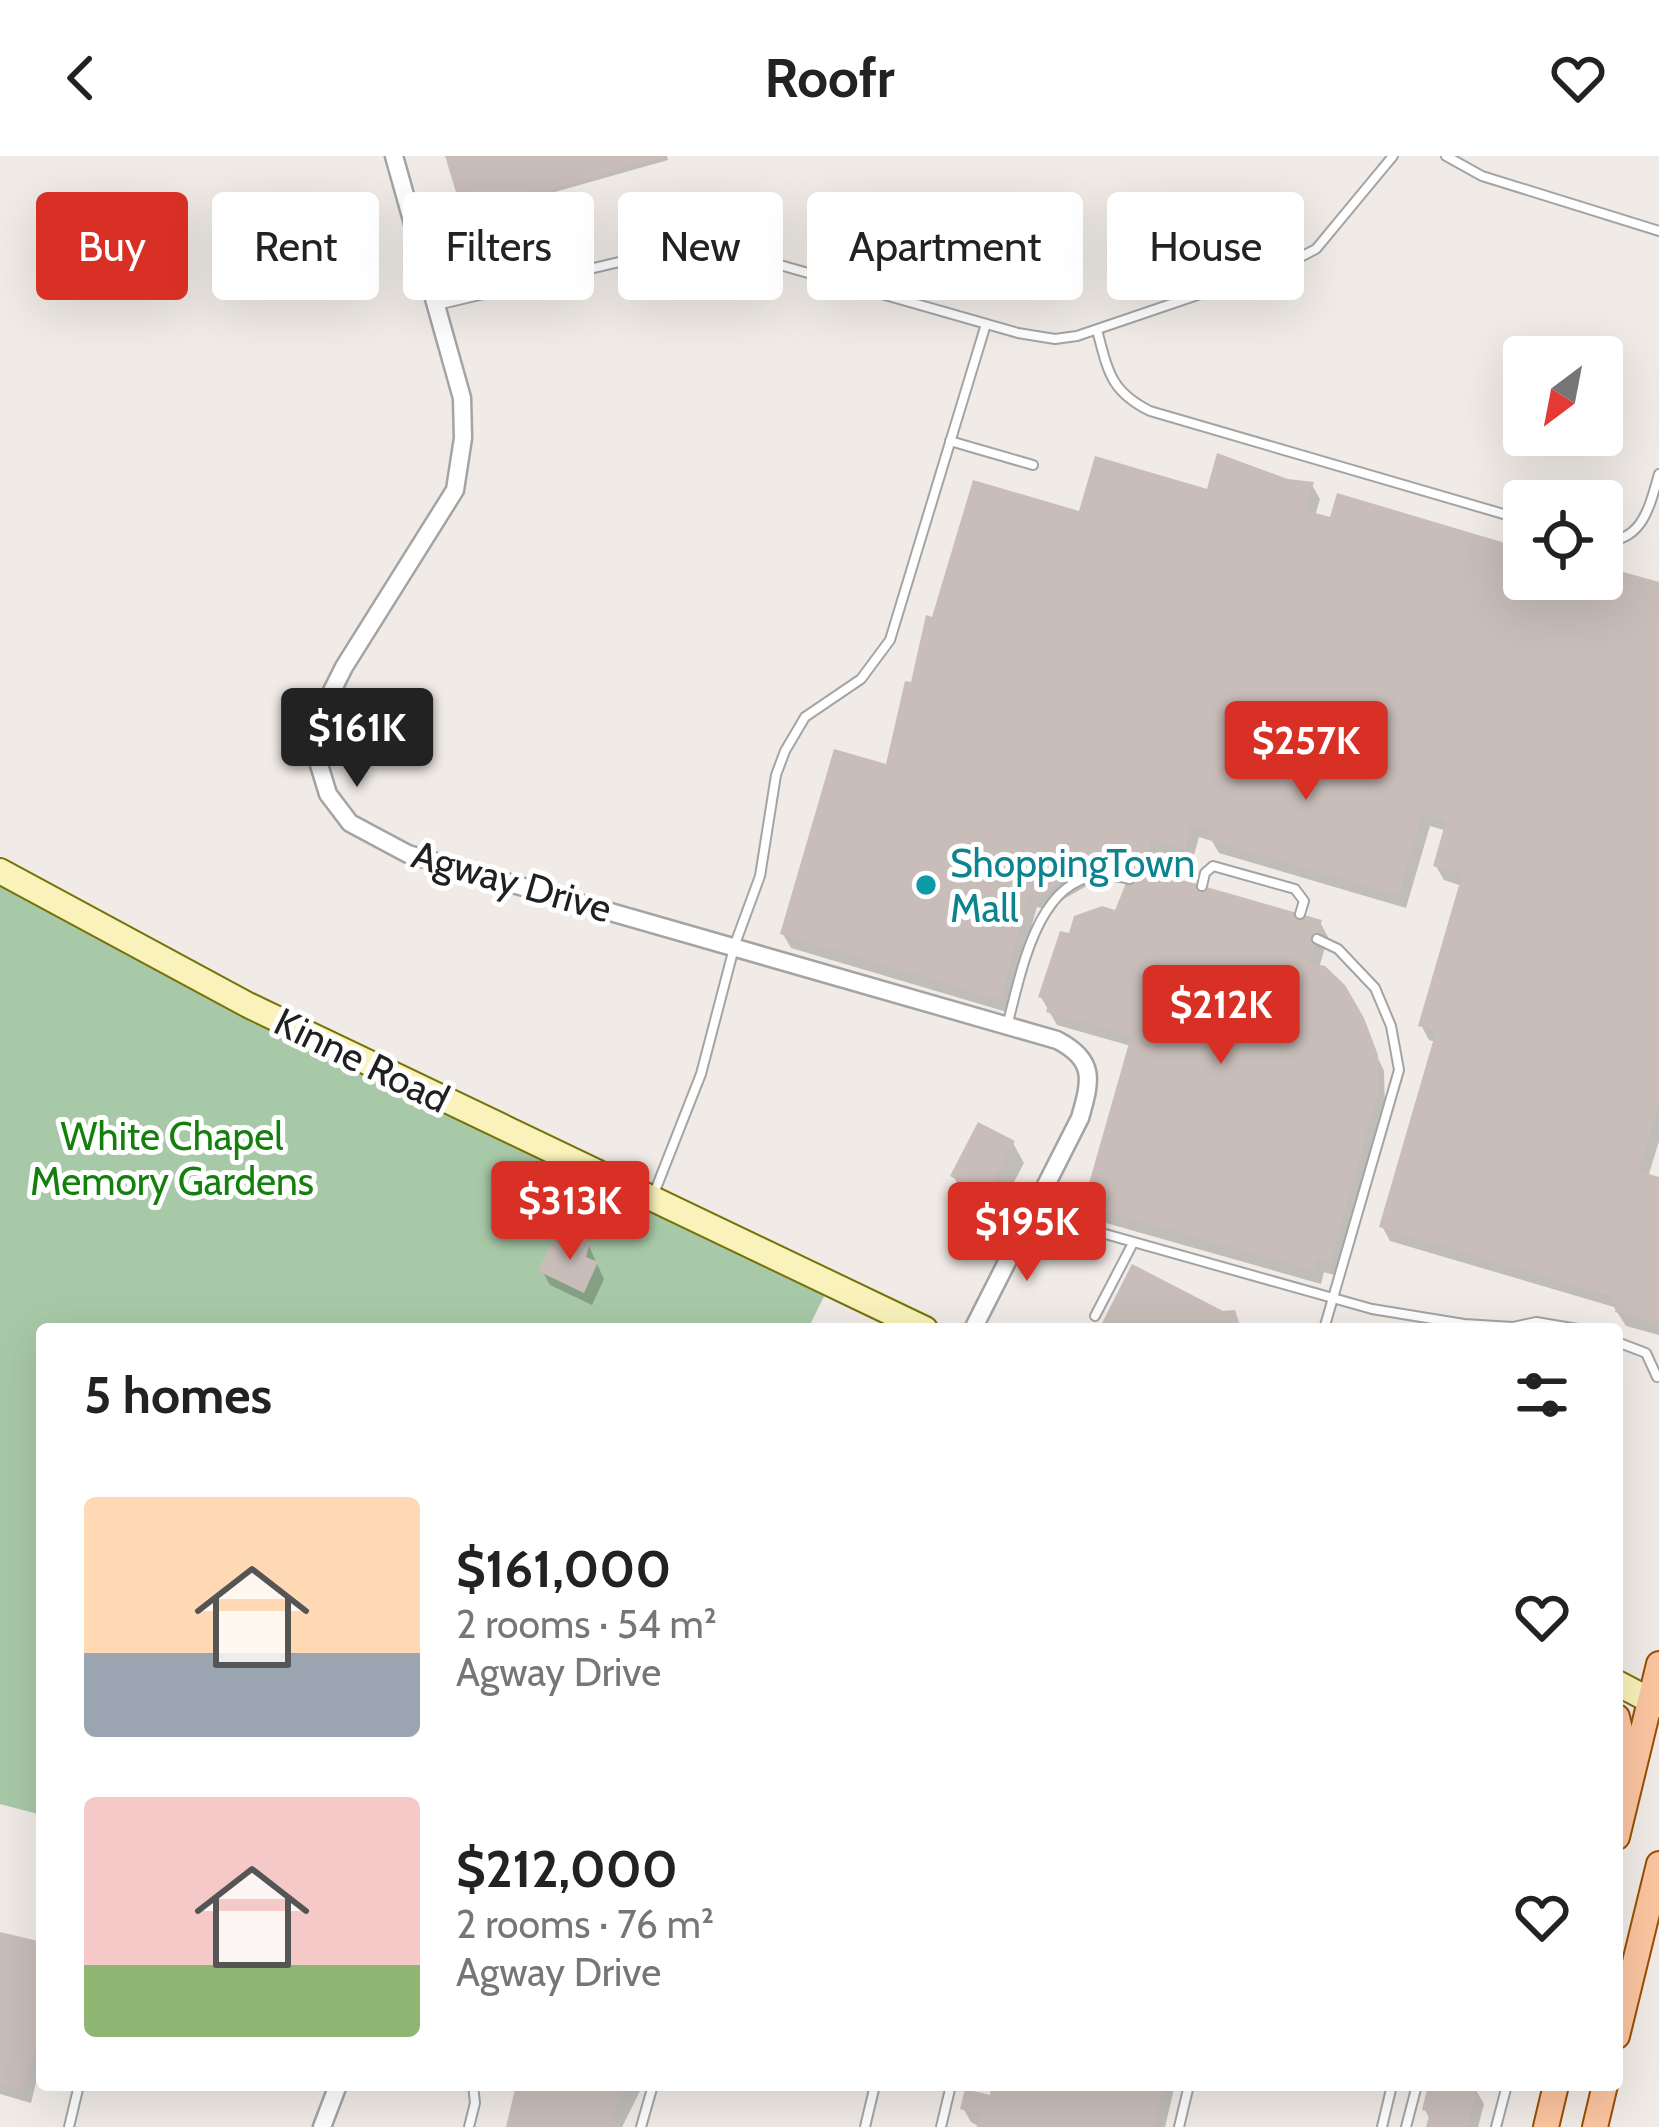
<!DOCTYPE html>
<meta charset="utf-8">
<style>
:root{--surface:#fff;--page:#f6f6f6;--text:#222;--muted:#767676;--accent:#d93025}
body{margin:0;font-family:Cabin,sans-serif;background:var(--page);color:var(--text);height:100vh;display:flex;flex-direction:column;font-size:45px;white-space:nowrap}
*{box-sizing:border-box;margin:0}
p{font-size:39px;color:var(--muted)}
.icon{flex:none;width:66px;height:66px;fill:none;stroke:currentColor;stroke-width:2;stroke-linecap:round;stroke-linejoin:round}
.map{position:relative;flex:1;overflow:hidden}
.sheet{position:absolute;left:36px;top:1167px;width:1587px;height:768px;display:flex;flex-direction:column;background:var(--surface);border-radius:12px;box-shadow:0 12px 48px #0002}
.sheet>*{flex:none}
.top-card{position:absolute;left:36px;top:36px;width:1587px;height:108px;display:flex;gap:24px}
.needle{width:78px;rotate:212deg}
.fabs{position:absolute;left:1503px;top:180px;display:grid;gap:24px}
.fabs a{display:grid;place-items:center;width:120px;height:120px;border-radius:12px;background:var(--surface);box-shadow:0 12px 48px #0002;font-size:60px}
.price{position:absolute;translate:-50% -102px;padding:0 27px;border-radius:12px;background:var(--accent);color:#fff;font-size:39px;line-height:78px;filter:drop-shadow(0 3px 6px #0008)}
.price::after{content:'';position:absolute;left:50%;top:72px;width:36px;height:27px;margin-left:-18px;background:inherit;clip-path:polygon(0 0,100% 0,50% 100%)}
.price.current{background:#222;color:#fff}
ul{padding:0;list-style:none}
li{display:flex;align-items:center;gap:36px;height:300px;padding:0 48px}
li span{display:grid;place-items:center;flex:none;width:336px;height:240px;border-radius:12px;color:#555}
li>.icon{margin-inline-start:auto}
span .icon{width:144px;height:144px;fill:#fffc;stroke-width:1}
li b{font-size:51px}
h2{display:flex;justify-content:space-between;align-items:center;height:144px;padding:0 48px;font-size:51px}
.chip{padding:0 42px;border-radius:12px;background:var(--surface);box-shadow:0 12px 48px #0002;font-size:42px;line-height:108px}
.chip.current{background:var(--accent);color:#fff}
header{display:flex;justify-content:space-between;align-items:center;height:156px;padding:0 48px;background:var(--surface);font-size:54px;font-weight:700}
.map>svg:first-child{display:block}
.cemetery{fill:#a8c9a7}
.shadow{fill:#0003}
.building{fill:#c8bdb9}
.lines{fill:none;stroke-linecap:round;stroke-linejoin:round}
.lane-casing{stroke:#a4a4a4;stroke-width:12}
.street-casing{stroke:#a4a4a4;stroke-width:21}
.secondary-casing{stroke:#777206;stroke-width:28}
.primary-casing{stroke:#9a4f01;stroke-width:28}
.lane{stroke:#fff;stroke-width:8}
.street{stroke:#fff;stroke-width:16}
.secondary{stroke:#f9f2bb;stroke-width:24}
.primary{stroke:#fbc5a0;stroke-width:24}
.culture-dot{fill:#0f9aa8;stroke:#fff;stroke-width:4.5}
.labels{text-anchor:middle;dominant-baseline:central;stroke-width:10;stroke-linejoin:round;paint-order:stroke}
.culture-label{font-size:39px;fill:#0d838f;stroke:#fff;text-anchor:start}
.street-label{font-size:39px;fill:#202020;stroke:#fff}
.park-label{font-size:39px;fill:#157f0d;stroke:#fff}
</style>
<header><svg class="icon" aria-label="back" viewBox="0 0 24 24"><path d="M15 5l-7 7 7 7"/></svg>Roofr<svg class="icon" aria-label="heart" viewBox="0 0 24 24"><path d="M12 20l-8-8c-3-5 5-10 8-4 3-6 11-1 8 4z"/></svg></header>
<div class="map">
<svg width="1659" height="1971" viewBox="0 0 1659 1971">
<rect width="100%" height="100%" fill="#f0ebe6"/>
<path class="cemetery" d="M 0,715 L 831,1126 L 808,1173 L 42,1173 L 42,1659 L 0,1648 Z"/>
<g class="shadow">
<path d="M 449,0 L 667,0 L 668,4 L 467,61 Z"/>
<path d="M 1287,326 L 1312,329 L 1320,343 L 1315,360 L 1520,394 L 1524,402 L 1520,434 L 1539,442 L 1545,423 L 1602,423 L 1602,413 L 1659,429 L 1659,985 L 1648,1021 L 1659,1024 L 1659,1179 L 1626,1170 L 1614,1151 L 1390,1085 L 1382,1070 L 1436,886 L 1429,884 L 1421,869 L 1462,730 L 1444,724 L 1436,710 L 1447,675 L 1430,670 L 1406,752 L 1219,697 L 1212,685 L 1199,681 L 1192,706 L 1159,696 L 1155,713 L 1131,705 L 1046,753 L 1037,751 L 1007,856 L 791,792 L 783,778 L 888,612 L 934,464 L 1081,359 Z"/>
<path d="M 1320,766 L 1328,781 L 1319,812 L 1352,847 L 1384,915 L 1385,953 L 1337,1120 L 1324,1116 L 1321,1128 L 1106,1067 L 1089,1038 L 1131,890 L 1057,869 L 1041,841 Z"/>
<path d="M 1013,987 L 1024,1007 L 998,1057 L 964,1039 L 953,1020 Z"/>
<path d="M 588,1088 L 604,1123 L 592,1149 L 550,1129 L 542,1115 L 564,1093 Z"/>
<path d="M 0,1779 L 42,1789 L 42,1902 L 31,1947 L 0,1938 Z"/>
<path d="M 525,1929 L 643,1929 L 622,1971 L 509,1971 Z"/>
<path d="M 995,1929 L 1175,1929 L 1165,1971 L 980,1971 L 971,1966 L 963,1952 L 992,1942 Z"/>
<path d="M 1431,1929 L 1476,1934 L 1484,1948 L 1478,1971 L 1429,1971 L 1431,1965 L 1425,1954 Z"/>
</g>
<g class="building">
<path d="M 445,0 L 664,0 L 665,1 L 463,59 Z"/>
<path d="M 1217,297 L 1288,323 L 1314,326 L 1305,354 L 1330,361 L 1337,337 L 1522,392 L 1510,430 L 1537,439 L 1542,423 L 1602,423 L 1602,410 L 1659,426 L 1659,947 L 1639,1015 L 1659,1021 L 1659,1169 L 1615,1156 L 1617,1149 L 1608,1146 L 1610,1140 L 1379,1071 L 1436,875 L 1418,870 L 1462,719 L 1433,710 L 1446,665 L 1422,658 L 1398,740 L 1207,683 L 1210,674 L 1192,668 L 1185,694 L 1152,684 L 1147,700 L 1122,692 L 1037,740 L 1029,738 L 1000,844 L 780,778 L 834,593 L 886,608 L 905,525 L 911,526 L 926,459 L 932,461 L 973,324 L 1079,355 L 1095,300 L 1207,333 Z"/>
<path d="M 1133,710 L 1322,764 L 1310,807 L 1325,810 L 1345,829 L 1364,862 L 1378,899 L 1378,937 L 1330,1107 L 1317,1103 L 1314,1115 L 1095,1053 L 1098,1041 L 1086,1038 L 1131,880 L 1046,856 L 1049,845 L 1038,841 L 1060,775 L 1069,777 L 1074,760 L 1102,750 L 1115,754 Z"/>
<path d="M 978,966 L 1015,985 L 986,1039 L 950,1020 Z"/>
<path d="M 573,1078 L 590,1086 L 586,1101 L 598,1106 L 584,1137 L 538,1115 L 553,1085 L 563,1089 L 568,1079 Z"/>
<path d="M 1132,1108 L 1223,1155 L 1235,1154 L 1241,1173 L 1099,1173 Z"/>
<path d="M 0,1776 L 42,1786 L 41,1871 L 24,1934 L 0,1929 Z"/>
<path d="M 516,1929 L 626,1929 L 611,1965 L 621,1967 L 620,1971 L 506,1971 Z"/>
<path d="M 992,1929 L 1165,1929 L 1154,1971 L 977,1971 L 980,1958 L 960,1953 L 965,1933 L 990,1939 Z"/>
<path d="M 1428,1929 L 1478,1931 L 1468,1971 L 1426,1971 L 1430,1956 L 1422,1954 Z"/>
</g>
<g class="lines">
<defs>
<g id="lane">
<path d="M 1446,0 L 1482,20 L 1659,75"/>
<path d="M 437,149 L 687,90 L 759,103 L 1018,177 L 1055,183 L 1077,180 L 1283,110 L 1316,93 L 1393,0"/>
<path d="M 1097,174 C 1108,215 1110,235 1150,255 L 1524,364"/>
<path d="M 950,285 L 1033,309"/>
<path d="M 1602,386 C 1643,385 1649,352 1659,318"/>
<path d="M 1202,730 L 1205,717 L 1213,710 L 1295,733 L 1304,745 L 1300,758"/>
<path d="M 1317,783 L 1338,793 L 1375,832 L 1391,870 L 1399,914 L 1324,1173"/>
<path d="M 1007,870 C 1023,810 1041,697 1129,723"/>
<path d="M 653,1040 L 701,918 L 735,788 L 760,720 L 776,619 L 785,595 L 805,561 L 861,523 L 890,484 L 986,168"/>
<path d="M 1034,1058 L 1372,1153 L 1464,1168 L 1513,1171 L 1536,1166 L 1578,1173"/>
<path d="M 1095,1160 L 1133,1087"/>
<path d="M 1617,1186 L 1646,1197 L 1657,1221"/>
<path d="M 69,1971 L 79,1929"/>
<path d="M 469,1971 L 475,1947 L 473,1929"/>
<path d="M 641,1971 L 653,1929"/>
<path d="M 865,1971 L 875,1929"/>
<path d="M 941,1971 L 951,1929"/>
<path d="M 1179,1971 L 1189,1929"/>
<path d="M 1382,1971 L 1392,1929"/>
<path d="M 1406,1971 L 1417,1929"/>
<path d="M 1496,1971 L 1507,1929"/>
</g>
<g id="street">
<path d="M 394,0 L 462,242 L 463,282 L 455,334 L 344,511 L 321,557 L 315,584 L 317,602 L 328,638 L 350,667 L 408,698 L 1057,884 C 1096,904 1091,924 1080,962 L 973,1173"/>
<path d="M 322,1971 L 338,1929"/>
</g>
<g id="secondary">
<path d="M 0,715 L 248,849 L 925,1173"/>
<path d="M 1617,1527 L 1659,1549"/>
</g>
<g id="primary">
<path d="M 1617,1561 L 1629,1611"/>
<path d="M 1617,1681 L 1659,1508"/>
<path d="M 1617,1880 L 1659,1708"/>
<path d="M 1546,1971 L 1556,1929"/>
<path d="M 1595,1971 L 1605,1929"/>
</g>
</defs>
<use href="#lane" class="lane-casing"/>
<use href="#street" class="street-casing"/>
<use href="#secondary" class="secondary-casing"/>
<use href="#primary" class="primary-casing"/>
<use href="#lane" class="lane"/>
<use href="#street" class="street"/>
<use href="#secondary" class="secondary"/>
<use href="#primary" class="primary"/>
</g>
<circle class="culture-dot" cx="926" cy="729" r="12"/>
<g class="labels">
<g class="culture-label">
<text x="950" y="707">ShoppingTown<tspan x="950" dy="45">Mall</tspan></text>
</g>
<g class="street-label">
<text transform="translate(512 725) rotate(16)">Agway Drive</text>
<text transform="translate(362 904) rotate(26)">Kinne Road</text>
</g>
<g class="park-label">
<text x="172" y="980">White Chapel<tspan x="172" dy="45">Memory Gardens</tspan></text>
</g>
</g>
</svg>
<div class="fabs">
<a><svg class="needle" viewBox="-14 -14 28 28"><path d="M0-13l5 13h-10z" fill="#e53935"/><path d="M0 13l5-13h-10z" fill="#767676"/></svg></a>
<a><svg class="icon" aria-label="locate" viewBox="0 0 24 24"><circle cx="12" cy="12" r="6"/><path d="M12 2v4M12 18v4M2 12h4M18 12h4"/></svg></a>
</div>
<b class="price current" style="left:357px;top:634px">$161K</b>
<b class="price" style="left:1306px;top:647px">$257K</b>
<b class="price" style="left:1221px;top:911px">$212K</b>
<b class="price" style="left:570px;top:1107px">$313K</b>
<b class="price" style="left:1027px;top:1128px">$195K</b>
<div class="top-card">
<a class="chip current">Buy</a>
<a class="chip">Rent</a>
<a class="chip">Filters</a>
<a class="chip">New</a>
<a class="chip">Apartment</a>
<a class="chip">House</a>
</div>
<section class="sheet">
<h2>5 homes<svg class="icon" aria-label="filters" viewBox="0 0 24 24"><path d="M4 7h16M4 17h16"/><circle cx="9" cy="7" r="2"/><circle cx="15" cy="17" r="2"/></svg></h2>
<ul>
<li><span style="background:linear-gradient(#ffd9b3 65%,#9aa5b1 0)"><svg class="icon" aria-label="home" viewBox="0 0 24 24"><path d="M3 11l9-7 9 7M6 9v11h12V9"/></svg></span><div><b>$161,000</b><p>2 rooms · 54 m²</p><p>Agway Drive</p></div><svg class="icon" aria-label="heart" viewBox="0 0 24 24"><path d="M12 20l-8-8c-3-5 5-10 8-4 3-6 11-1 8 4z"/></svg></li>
<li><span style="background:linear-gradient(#f6c9c9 70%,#8fb573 0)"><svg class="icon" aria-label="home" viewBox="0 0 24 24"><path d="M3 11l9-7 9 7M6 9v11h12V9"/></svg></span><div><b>$212,000</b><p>2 rooms · 76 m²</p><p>Agway Drive</p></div><svg class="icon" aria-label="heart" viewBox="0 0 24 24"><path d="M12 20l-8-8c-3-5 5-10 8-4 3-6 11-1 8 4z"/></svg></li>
</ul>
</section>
</div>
